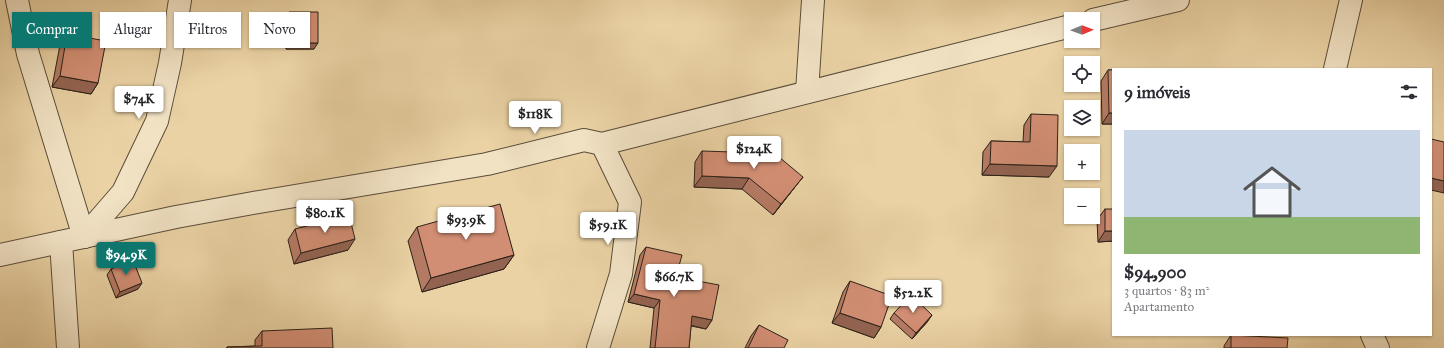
<!DOCTYPE html>
<html lang="pt">
<meta charset="utf-8">
<style>
:root{--surface:#fff;--page:#f7f7f7;--text:#2b2b33;--muted:#7c7c81;--line:#e1e1e2;--accent:#0f766e}
body{margin:0;font-family:"IM FELL Great Primer",serif;background:var(--page);color:var(--text);height:100vh;display:flex;flex-direction:column;font-size:15px;white-space:nowrap}
*{box-sizing:border-box;margin:0}
p{font-size:13px;color:var(--muted)}
.icon{flex:none;width:22px;height:22px;fill:none;stroke:currentColor;stroke-width:2;stroke-linecap:round;stroke-linejoin:round}
.map{position:relative;flex:1;overflow:hidden}
.sheet{position:absolute;left:1112px;top:68px;width:320px;height:268px;display:flex;flex-direction:column;background:var(--surface);border-radius:0px;box-shadow:0 1px 3px #0004}
.sheet>*{flex:none}
.banner{position:absolute;left:12px;top:12px;width:380px;height:36px;display:flex;gap:8px}
.needle{width:26px;rotate:89deg}
.controls{position:absolute;left:1064px;top:12px;display:grid;gap:8px}
.controls a{display:grid;place-items:center;width:36px;height:36px;border-radius:0px;background:var(--surface);box-shadow:0 1px 3px #0004;font-size:20px}
.price{position:absolute;translate:-50% -34px;padding:0 9px;border-radius:4px;background:#fff;color:#222;font-size:13px;line-height:26px;filter:drop-shadow(0 1px 2px #0008)}
.price::after{content:'';position:absolute;left:50%;top:24px;width:12px;height:9px;margin-left:-6px;background:inherit;clip-path:polygon(0 0,100% 0,50% 100%)}
.price.on{background:var(--accent);color:#fff}
ul{padding:0;list-style:none}
li{display:grid;align-content:center;gap:8px;height:212px;padding:0 12px}
li+li{border-top:1px solid var(--line)}
li span{display:grid;place-items:center;height:124px;border-radius:0px;color:#555}
li>.icon{margin-inline-start:auto}
span .icon{width:72px;height:72px;fill:#fffc;stroke-width:1}
li b{font-size:17px}
h2{display:flex;justify-content:space-between;align-items:center;height:48px;padding:0 12px;font-size:17px}
.pill{padding:0 14px;border-radius:0px;background:var(--surface);box-shadow:0 1px 3px #0004;font-size:14px;line-height:36px}
.pill.on{background:var(--accent);color:#fff}
.map>svg:first-child{display:block}
.lines{fill:none;stroke-linecap:round;stroke-linejoin:round}
.street-casing{stroke:#5b4d3a;stroke-width:24}
.street{stroke:#f1e2c4;stroke-width:22}
.wall{fill:#b57a64;stroke:#2b2117}
.shaded-wall{fill:#936351;stroke:#2b2117}
.building{fill:#d28e74;stroke:#2b2117}
</style>
<div class="map">
<svg width="1444" height="348" viewBox="0 0 1444 348">
<rect width="100%" height="100%" fill="#ead2a4"/>
<filter id="stains"><feTurbulence type="fractalNoise" baseFrequency=".005" numOctaves="4"/><feColorMatrix values="0 0 0 0 .2 0 0 0 0 .09 0 0 0 0 .02 0 0 0 .5 -.17"/></filter>
<radialGradient id="worn" r=".72"><stop offset=".6" stop-color="#630" stop-opacity="0"/><stop offset="1" stop-color="#630" stop-opacity=".3"/></radialGradient>
<g class="lines">
<defs>
<g id="street">
<path d="M 17,0 L 28,54 L 84,237"/>
<path d="M 1093,20 L 1178,0"/>
<path d="M 1335,69 L 1351,0"/>
<path d="M 807,92 L 813,0"/>
<path d="M 84,237 L 123,192 L 157,121 L 170,63 L 180,0"/>
<path d="M 61,242 L 68,348"/>
<path d="M 0,255 L 176,217 L 253,203 L 487,164 L 584,140 L 602,144 L 1071,26"/>
<path d="M 1372,335 L 1378,348"/>
<path d="M 598,348 L 621,274 L 630,202 L 602,144"/>
</g>
</defs>
<use href="#street" class="street-casing"/>
<use href="#street" class="street"/>
</g>
<g class="wall">
<path d="M 289,12 L 314,49 L 286,49 L 285,19 Z"/>
<path d="M 67,34 L 98,83 L 91,94 L 52,87 L 60,45 Z"/>
<path d="M 1108,70 L 1113,70 L 1113,124 L 1102,124 L 1101,81 Z"/>
<path d="M 1031,114 L 1049,177 L 982,175 L 983,152 L 991,141 L 1023,142 L 1024,125 Z"/>
<path d="M 702,151 L 795,187 L 773,215 L 742,189 L 694,187 L 695,162 Z"/>
<path d="M 1105,209 L 1113,241 L 1098,242 L 1097,220 Z"/>
<path d="M 417,227 L 514,255 L 504,269 L 422,292 L 408,241 Z"/>
<path d="M 295,229 L 348,250 L 294,264 L 288,240 Z"/>
<path d="M 646,247 L 676,277 L 712,320 L 706,329 L 691,326 L 689,348 L 650,348 L 654,308 L 628,302 L 640,255 Z"/>
<path d="M 111,269 L 138,289 L 116,298 L 107,275 Z"/>
<path d="M 850,281 L 881,327 L 874,338 L 832,323 L 843,292 Z"/>
<path d="M 894,313 L 928,321 L 912,339 L 890,319 Z"/>
<path d="M 759,325 L 784,348 L 745,348 L 751,336 Z"/>
<path d="M 262,331 L 333,348 L 226,348 L 227,347 L 255,346 L 255,340 Z"/>
<path d="M 1231,335 L 1287,348 L 1224,348 L 1224,346 Z"/>
</g>
<g class="shaded-wall">
<path d="M 290,43 L 318,43 L 314,49 L 286,49 Z"/>
<path d="M 60,76 L 98,83 L 91,94 L 52,87 Z"/>
<path d="M 1109,113 L 1113,113 L 1113,124 L 1102,124 Z"/>
<path d="M 990,164 L 1057,166 L 1049,177 L 982,175 Z"/>
<path d="M 702,176 L 749,178 L 742,189 L 694,187 Z"/>
<path d="M 803,177 L 795,187 L 773,215 L 781,204 Z"/>
<path d="M 1431,178 L 1444,181 L 1444,193 L 1431,190 Z"/>
<path d="M 1105,231 L 1113,231 L 1113,241 L 1098,242 Z"/>
<path d="M 355,239 L 348,250 L 294,264 L 301,253 Z"/>
<path d="M 514,255 L 504,269 L 422,292 L 431,278 Z"/>
<path d="M 142,283 L 138,289 L 116,298 L 120,292 Z"/>
<path d="M 634,294 L 660,300 L 654,308 L 628,302 Z"/>
<path d="M 840,313 L 881,327 L 874,338 L 832,323 Z"/>
<path d="M 932,315 L 928,321 L 912,339 L 916,333 Z"/>
<path d="M 692,316 L 712,320 L 706,329 L 686,324 Z"/>
</g>
<g class="building">
<path d="M 289,12 L 318,12 L 318,43 L 290,43 Z"/>
<path d="M 67,34 L 106,41 L 98,83 L 60,76 Z"/>
<path d="M 1108,70 L 1113,70 L 1113,113 L 1109,113 Z"/>
<path d="M 1031,114 L 1058,115 L 1057,166 L 990,164 L 991,141 L 1030,142 Z"/>
<path d="M 1431,139 L 1444,142 L 1444,181 L 1431,178 Z"/>
<path d="M 767,147 L 803,177 L 781,204 L 749,178 L 702,176 L 702,151 L 762,153 Z"/>
<path d="M 500,204 L 514,255 L 431,278 L 417,227 Z"/>
<rect x="1105" y="209" width="8" height="22"/>
<path d="M 349,215 L 355,239 L 301,253 L 295,229 Z"/>
<path d="M 646,247 L 682,255 L 676,277 L 719,285 L 712,320 L 692,316 L 689,348 L 655,348 L 660,300 L 634,294 Z"/>
<path d="M 133,260 L 142,283 L 120,292 L 111,269 Z"/>
<path d="M 850,281 L 892,296 L 881,327 L 840,313 Z"/>
<path d="M 911,295 L 932,315 L 916,333 L 894,313 Z"/>
<path d="M 759,325 L 788,340 L 784,348 L 748,348 Z"/>
<path d="M 332,328 L 333,348 L 227,348 L 227,347 L 262,346 L 262,331 Z"/>
<path d="M 1231,335 L 1288,338 L 1287,348 L 1231,348 Z"/>
</g>
<rect width="100%" height="100%" filter="url(#stains)"/>
<rect width="100%" height="100%" fill="url(#worn)"/>
</svg>
<div class="controls">
<a><svg class="needle" viewBox="-14 -14 28 28"><path d="M0-13l5 13h-10z" fill="#e53935"/><path d="M0 13l5-13h-10z" fill="#7c7c81"/></svg></a>
<a><svg class="icon" aria-label="locate" viewBox="0 0 24 24"><circle cx="12" cy="12" r="6"/><path d="M12 2v4M12 18v4M2 12h4M18 12h4"/></svg></a>
<a><svg class="icon" aria-label="layers" viewBox="0 0 24 24"><path d="M12 4l9 5-9 5-9-5zM3 14l9 5 9-5"/></svg></a>
<a>+</a>
<a>−</a>
</div>
<b class="price" style="left:139px;top:120px">$74K</b>
<b class="price" style="left:535px;top:135px">$118K</b>
<b class="price" style="left:754px;top:170px">$124K</b>
<b class="price" style="left:325px;top:234px">$80.1K</b>
<b class="price" style="left:466px;top:241px">$93.9K</b>
<b class="price" style="left:608px;top:246px">$59.1K</b>
<b class="price on" style="left:126px;top:276px">$94.9K</b>
<b class="price" style="left:674px;top:298px">$66.7K</b>
<b class="price" style="left:913px;top:314px">$52.2K</b>
<div class="banner">
<a class="pill on">Comprar</a>
<a class="pill">Alugar</a>
<a class="pill">Filtros</a>
<a class="pill">Novo</a>
</div>
<section class="sheet">
<h2>9 imóveis<svg class="icon" aria-label="filters" viewBox="0 0 24 24"><path d="M4 7h16M4 17h16"/><circle cx="9" cy="7" r="2"/><circle cx="15" cy="17" r="2"/></svg></h2>
<ul>
<li><span style="background:linear-gradient(#c9d6e8 70%,#8fb573 0)"><svg class="icon" aria-label="home" viewBox="0 0 24 24"><path d="M3 11l9-7 9 7M6 9v11h12V9"/></svg></span><div><b>$94,900</b><p>3 quartos · 83 m²</p><p>Apartamento</p></div></li>
</ul>
</section>
</div>
